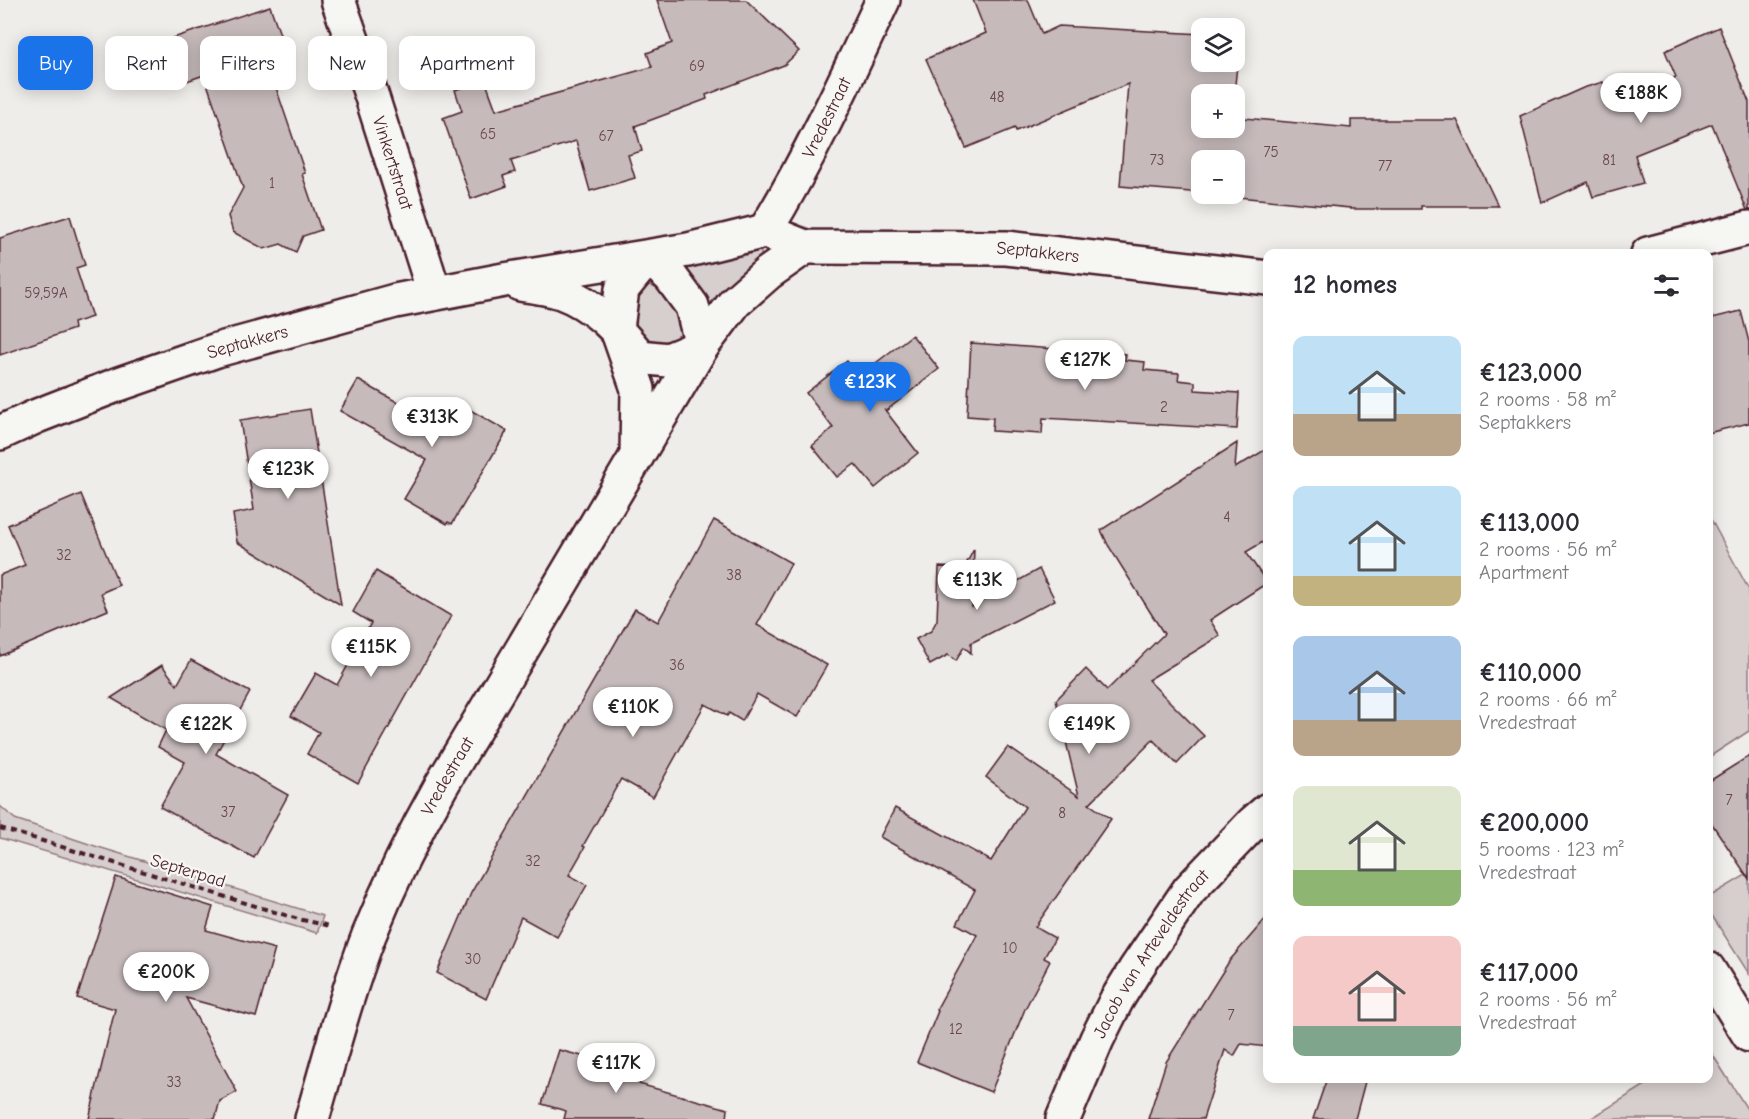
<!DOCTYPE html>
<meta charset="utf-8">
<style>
:root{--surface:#fff;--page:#f7f7f7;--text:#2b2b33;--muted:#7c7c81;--accent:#1a73e8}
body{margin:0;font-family:"Comic Neue",sans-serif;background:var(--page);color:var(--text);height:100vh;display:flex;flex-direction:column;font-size:22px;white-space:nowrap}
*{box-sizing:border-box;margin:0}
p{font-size:20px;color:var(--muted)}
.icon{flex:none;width:33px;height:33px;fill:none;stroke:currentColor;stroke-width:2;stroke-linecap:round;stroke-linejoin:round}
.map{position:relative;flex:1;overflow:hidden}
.details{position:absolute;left:1263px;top:249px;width:450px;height:834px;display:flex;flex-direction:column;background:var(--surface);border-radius:12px;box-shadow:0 3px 15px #0003}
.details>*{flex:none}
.hud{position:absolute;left:18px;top:36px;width:570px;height:54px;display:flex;gap:12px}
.controls{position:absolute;left:1191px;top:18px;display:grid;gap:12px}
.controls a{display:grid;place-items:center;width:54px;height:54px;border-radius:12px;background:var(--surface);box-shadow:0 3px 15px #0003;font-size:30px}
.price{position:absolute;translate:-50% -51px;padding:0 14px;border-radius:21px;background:#fff;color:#222;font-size:20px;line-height:39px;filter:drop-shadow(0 2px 3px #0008)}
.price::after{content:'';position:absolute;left:50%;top:36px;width:18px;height:14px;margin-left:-9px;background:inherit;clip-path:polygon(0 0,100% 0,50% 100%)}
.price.current{background:var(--accent);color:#fff}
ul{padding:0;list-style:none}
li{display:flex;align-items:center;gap:18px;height:150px;padding:0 30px}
li span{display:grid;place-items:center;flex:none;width:168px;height:120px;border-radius:12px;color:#555}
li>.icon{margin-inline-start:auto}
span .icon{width:72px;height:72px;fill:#fffc;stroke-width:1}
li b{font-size:26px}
h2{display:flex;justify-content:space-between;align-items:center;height:72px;padding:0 30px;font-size:26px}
.chip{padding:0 21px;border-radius:12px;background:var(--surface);box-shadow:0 3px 15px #0003;font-size:21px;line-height:54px}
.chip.current{background:var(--accent);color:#fff}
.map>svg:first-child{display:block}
.green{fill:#d7cfce;stroke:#90777c;stroke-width:1.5}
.building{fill:#c6babb;stroke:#4a1f2b;stroke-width:1.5}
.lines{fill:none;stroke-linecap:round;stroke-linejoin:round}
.minor-casing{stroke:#4a1f2b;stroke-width:38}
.path{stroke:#4a1f2b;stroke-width:4;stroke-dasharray:6 4.5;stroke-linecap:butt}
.minor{stroke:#f6f6f2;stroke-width:33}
.labels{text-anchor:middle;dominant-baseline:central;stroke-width:4.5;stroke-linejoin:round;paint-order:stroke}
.number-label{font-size:15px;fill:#69464f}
.street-label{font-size:18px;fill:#4a1f2b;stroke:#f6f6f2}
</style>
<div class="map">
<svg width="1749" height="1119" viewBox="0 0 1749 1119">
<rect width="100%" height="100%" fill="#efedea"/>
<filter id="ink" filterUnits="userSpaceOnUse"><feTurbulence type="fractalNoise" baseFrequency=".0167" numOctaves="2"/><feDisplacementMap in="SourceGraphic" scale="12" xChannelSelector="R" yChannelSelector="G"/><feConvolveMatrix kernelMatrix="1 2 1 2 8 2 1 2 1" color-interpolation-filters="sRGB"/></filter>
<g filter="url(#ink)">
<g class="green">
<path d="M 754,247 L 761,252 L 761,260 L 704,320 L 672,264 Z"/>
<path d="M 647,284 C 673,294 679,312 684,337 C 657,346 652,349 629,330 L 630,298 Z"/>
<path d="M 1708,514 L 1749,590 L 1749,731 L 1709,757 Z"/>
<path d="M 0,806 L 15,819 L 95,846 L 323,916 L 317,933 L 0,838 Z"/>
<path d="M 1749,873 L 1749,974 L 1709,911 L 1709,897 Z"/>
<path d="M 1709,1049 L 1749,1112 L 1749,1119 L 1590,1119 L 1655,1079 L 1708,1078 Z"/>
</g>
<g class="building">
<path d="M 657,0 L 746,0 L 799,51 L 784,65 L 706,95 L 707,99 L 635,126 L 642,151 L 628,155 L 635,178 L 590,191 L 576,141 L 511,161 L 515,172 L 503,176 L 507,186 L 471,199 L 443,118 L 462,111 L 455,90 L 485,80 L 496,110 L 652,67 L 647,53 L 672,43 Z"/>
<path d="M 973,0 L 1028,0 L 1042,34 L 1059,26 L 1202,34 L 1202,62 L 1234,62 L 1234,36 L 1240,37 L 1234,94 L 1202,94 L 1202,128 L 1234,128 L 1234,117 L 1351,128 L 1351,120 L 1457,120 L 1498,206 L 1421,206 L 1421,209 L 1350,209 L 1350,208 L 1207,194 L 1234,194 L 1234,160 L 1202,160 L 1202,193 L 1120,186 L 1128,84 L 1016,131 L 1015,128 L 966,148 L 926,59 L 986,33 Z"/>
<path d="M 270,6 L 282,40 L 271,44 L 279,70 L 271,73 L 305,173 L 302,174 L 321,230 L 303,236 L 296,252 L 281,244 L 264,249 L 233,232 L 228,216 L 243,188 L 204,75 L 184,82 L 170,39 Z"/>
<path d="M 1719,27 L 1749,102 L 1749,210 L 1747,210 L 1712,124 L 1635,155 L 1643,183 L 1593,197 L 1588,182 L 1542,203 L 1520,116 L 1583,88 L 1603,82 L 1610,104 L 1676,77 L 1665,51 Z"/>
<path d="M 70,216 L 85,265 L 76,268 L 92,317 L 73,323 L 74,329 L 0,355 L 0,238 Z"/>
<path d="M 1741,311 L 1749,342 L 1749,423 L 1708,433 L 1708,319 Z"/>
<path d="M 912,335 L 939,369 L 887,410 L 885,410 L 918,453 L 875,488 L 855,464 L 837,477 L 812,446 L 833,428 L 806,393 L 847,361 L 859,376 Z"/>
<path d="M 971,343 L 1126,354 L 1125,360 L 1145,362 L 1144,370 L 1179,373 L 1178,380 L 1195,382 L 1195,390 L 1239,393 L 1237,429 L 1043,418 L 1042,434 L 992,431 L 993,418 L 967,416 Z"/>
<path d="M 358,380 L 445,429 L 460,404 L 507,431 L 452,524 L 448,522 L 447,524 L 404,499 L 427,460 L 340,411 Z"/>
<path d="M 310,409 L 341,605 L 237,542 L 233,514 L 254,510 L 240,420 Z"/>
<path d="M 1237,443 L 1235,468 L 1268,448 L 1268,539 L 1246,552 L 1267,583 L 1210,620 L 1220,636 L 1148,680 L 1204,736 L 1177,764 L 1153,740 L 1089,804 L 1111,819 L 1035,927 L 1055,938 L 1044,958 L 1050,961 L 1025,1009 L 991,1092 L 917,1062 L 938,1011 L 936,1010 L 977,935 L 957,924 L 975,890 L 880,837 L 895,808 L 991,861 L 1025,807 L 986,777 L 1008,747 L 1079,796 L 1056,700 L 1086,669 L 1107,690 L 1164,634 L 1108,545 L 1101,530 Z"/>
<path d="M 81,494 L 119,585 L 101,593 L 108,610 L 0,656 L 0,575 L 25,565 L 8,525 Z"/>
<path d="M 714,520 L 791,563 L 757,625 L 827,665 L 797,717 L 757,694 L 742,721 L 729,713 L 727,716 L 705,704 L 653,797 L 621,779 L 583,846 L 585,847 L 569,875 L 587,885 L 557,937 L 521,917 L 486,999 L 437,973 L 471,893 L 635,609 L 658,622 Z"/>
<path d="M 974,549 L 972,607 L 1039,569 L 1055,600 L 971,643 L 971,653 L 964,647 L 956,661 L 948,655 L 930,665 L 916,639 L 931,631 L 937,620 L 939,567 L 964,568 Z"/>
<path d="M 376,571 L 451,616 L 358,783 L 307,754 L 319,732 L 291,716 L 316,673 L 337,685 L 371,623 L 353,612 Z"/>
<path d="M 191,660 L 250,692 L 216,754 L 288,795 L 254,858 L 160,807 L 185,762 L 158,747 L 166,730 L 111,698 L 162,665 L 177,685 Z"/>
<path d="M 1749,756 L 1749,879 L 1708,818 L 1708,782 Z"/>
<path d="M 116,877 L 213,907 L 206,930 L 275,949 L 256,1017 L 186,998 L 237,1092 L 220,1101 L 215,1119 L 89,1119 L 115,1009 L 77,998 Z"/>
<path d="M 1268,916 L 1268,1047 L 1241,1044 L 1234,1056 L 1225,1050 L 1203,1119 L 1148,1119 L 1166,1062 L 1230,960 Z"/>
<path d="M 559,1050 L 642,1072 L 639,1084 L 728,1109 L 727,1119 L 564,1119 L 566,1111 L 542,1104 Z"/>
<path d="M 1327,1078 L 1366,1078 L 1355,1119 L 1313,1119 Z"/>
</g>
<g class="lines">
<defs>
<g id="minor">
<path id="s1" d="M 338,0 L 371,94 L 434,292"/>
<path id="s2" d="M 765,231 C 810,157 846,79 883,0"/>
<path d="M 1648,254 L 1749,228"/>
<path d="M 520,284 C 534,286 549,288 561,292 C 596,305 618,330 640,357 L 668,360 L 702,346 L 735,302 L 768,273 L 805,247"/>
<path id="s3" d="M 0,433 L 37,416 L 119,384 L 217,350 L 395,301 L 504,280 L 688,250 L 765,231 L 805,247 L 1006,248 L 1268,278"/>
<path d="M 1708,969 L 1749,1035"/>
<path id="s4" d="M 312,1119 C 330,1057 346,995 369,935 C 390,883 414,834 441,786 L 702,346 L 692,306 L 670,276 L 648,257 L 622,289 L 617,329 L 638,389 L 637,456"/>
<path id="s5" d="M 1063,1119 L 1097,1039 L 1116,1001 L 1135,970 L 1189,890 L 1254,822 L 1268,810"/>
</g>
</defs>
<use href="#minor" class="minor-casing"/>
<path class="path" d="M 0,828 L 298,919 L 330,926"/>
<use href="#minor" class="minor"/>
</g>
</g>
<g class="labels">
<g class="number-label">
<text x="697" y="66">69</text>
<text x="997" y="97">48</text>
<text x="488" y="134">65</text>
<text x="606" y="136">67</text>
<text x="1271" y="152">75</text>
<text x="1157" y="160">73</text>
<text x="1609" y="160">81</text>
<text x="1385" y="166">77</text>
<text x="272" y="183">1</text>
<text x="46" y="293">59,59A</text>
<text x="1164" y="407">2</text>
<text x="1227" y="517">4</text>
<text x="64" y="555">32</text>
<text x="734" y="575">38</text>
<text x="677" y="665">36</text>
<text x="1729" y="800">7</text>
<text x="228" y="812">37</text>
<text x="1062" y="813">8</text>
<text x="533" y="861">32</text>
<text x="1010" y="948">10</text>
<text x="473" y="959">30</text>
<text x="1231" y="1015">7</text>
<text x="956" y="1029">12</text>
<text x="174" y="1082">33</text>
</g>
<g class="street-label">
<text stroke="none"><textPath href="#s2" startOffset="129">Vredestraat</textPath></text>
<text stroke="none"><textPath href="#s1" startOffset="172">Vinkertstraat</textPath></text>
<text stroke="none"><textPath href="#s3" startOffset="1070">Septakkers</textPath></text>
<text stroke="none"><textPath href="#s3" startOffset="264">Septakkers</textPath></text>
<text stroke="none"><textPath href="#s4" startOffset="370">Vredestraat</textPath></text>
<text transform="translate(188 871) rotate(17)">Septerpad</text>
<text stroke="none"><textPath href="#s5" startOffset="188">Jacob van Arteveldestraat</textPath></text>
</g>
</g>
</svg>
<div class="controls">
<a><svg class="icon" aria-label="layers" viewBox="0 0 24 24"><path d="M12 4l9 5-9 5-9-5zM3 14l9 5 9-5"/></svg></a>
<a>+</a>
<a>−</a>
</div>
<b class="price" style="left:1641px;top:124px">€188K</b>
<b class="price" style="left:1085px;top:391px">€127K</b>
<b class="price current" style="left:870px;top:413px">€123K</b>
<b class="price" style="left:432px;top:448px">€313K</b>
<b class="price" style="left:288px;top:500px">€123K</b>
<b class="price" style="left:977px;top:611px">€113K</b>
<b class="price" style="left:371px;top:678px">€115K</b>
<b class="price" style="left:633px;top:738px">€110K</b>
<b class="price" style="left:206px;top:755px">€122K</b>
<b class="price" style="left:1089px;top:755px">€149K</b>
<b class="price" style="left:166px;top:1003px">€200K</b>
<b class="price" style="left:616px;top:1094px">€117K</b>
<div class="hud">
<a class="chip current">Buy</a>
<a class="chip">Rent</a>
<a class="chip">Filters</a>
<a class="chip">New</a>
<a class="chip">Apartment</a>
</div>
<section class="details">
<h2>12 homes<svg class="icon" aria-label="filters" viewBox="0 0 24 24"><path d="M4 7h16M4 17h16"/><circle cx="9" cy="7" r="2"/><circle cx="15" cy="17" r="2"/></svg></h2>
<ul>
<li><span style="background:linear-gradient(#bfe0f5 65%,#b9a48a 0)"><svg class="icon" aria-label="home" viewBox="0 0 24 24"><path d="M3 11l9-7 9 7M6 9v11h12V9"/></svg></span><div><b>€123,000</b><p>2 rooms · 58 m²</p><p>Septakkers</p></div></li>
<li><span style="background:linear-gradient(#bfe0f5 75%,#c2b280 0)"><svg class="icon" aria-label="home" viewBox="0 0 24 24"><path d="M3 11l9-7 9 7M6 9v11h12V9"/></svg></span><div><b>€113,000</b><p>2 rooms · 56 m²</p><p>Apartment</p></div></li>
<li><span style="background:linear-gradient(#a9c7e8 70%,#b9a48a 0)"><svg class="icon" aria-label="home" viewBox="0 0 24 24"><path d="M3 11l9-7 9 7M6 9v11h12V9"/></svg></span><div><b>€110,000</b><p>2 rooms · 66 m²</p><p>Vredestraat</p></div></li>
<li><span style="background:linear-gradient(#dfe7d0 70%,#8fb573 0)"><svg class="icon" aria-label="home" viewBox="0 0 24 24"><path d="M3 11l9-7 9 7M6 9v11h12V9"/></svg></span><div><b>€200,000</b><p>5 rooms · 123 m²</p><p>Vredestraat</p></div></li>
<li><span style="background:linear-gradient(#f6c9c9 75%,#7fa58c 0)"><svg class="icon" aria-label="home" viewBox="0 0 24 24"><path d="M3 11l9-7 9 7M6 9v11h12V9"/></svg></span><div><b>€117,000</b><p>2 rooms · 56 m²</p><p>Vredestraat</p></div></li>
</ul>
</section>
</div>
